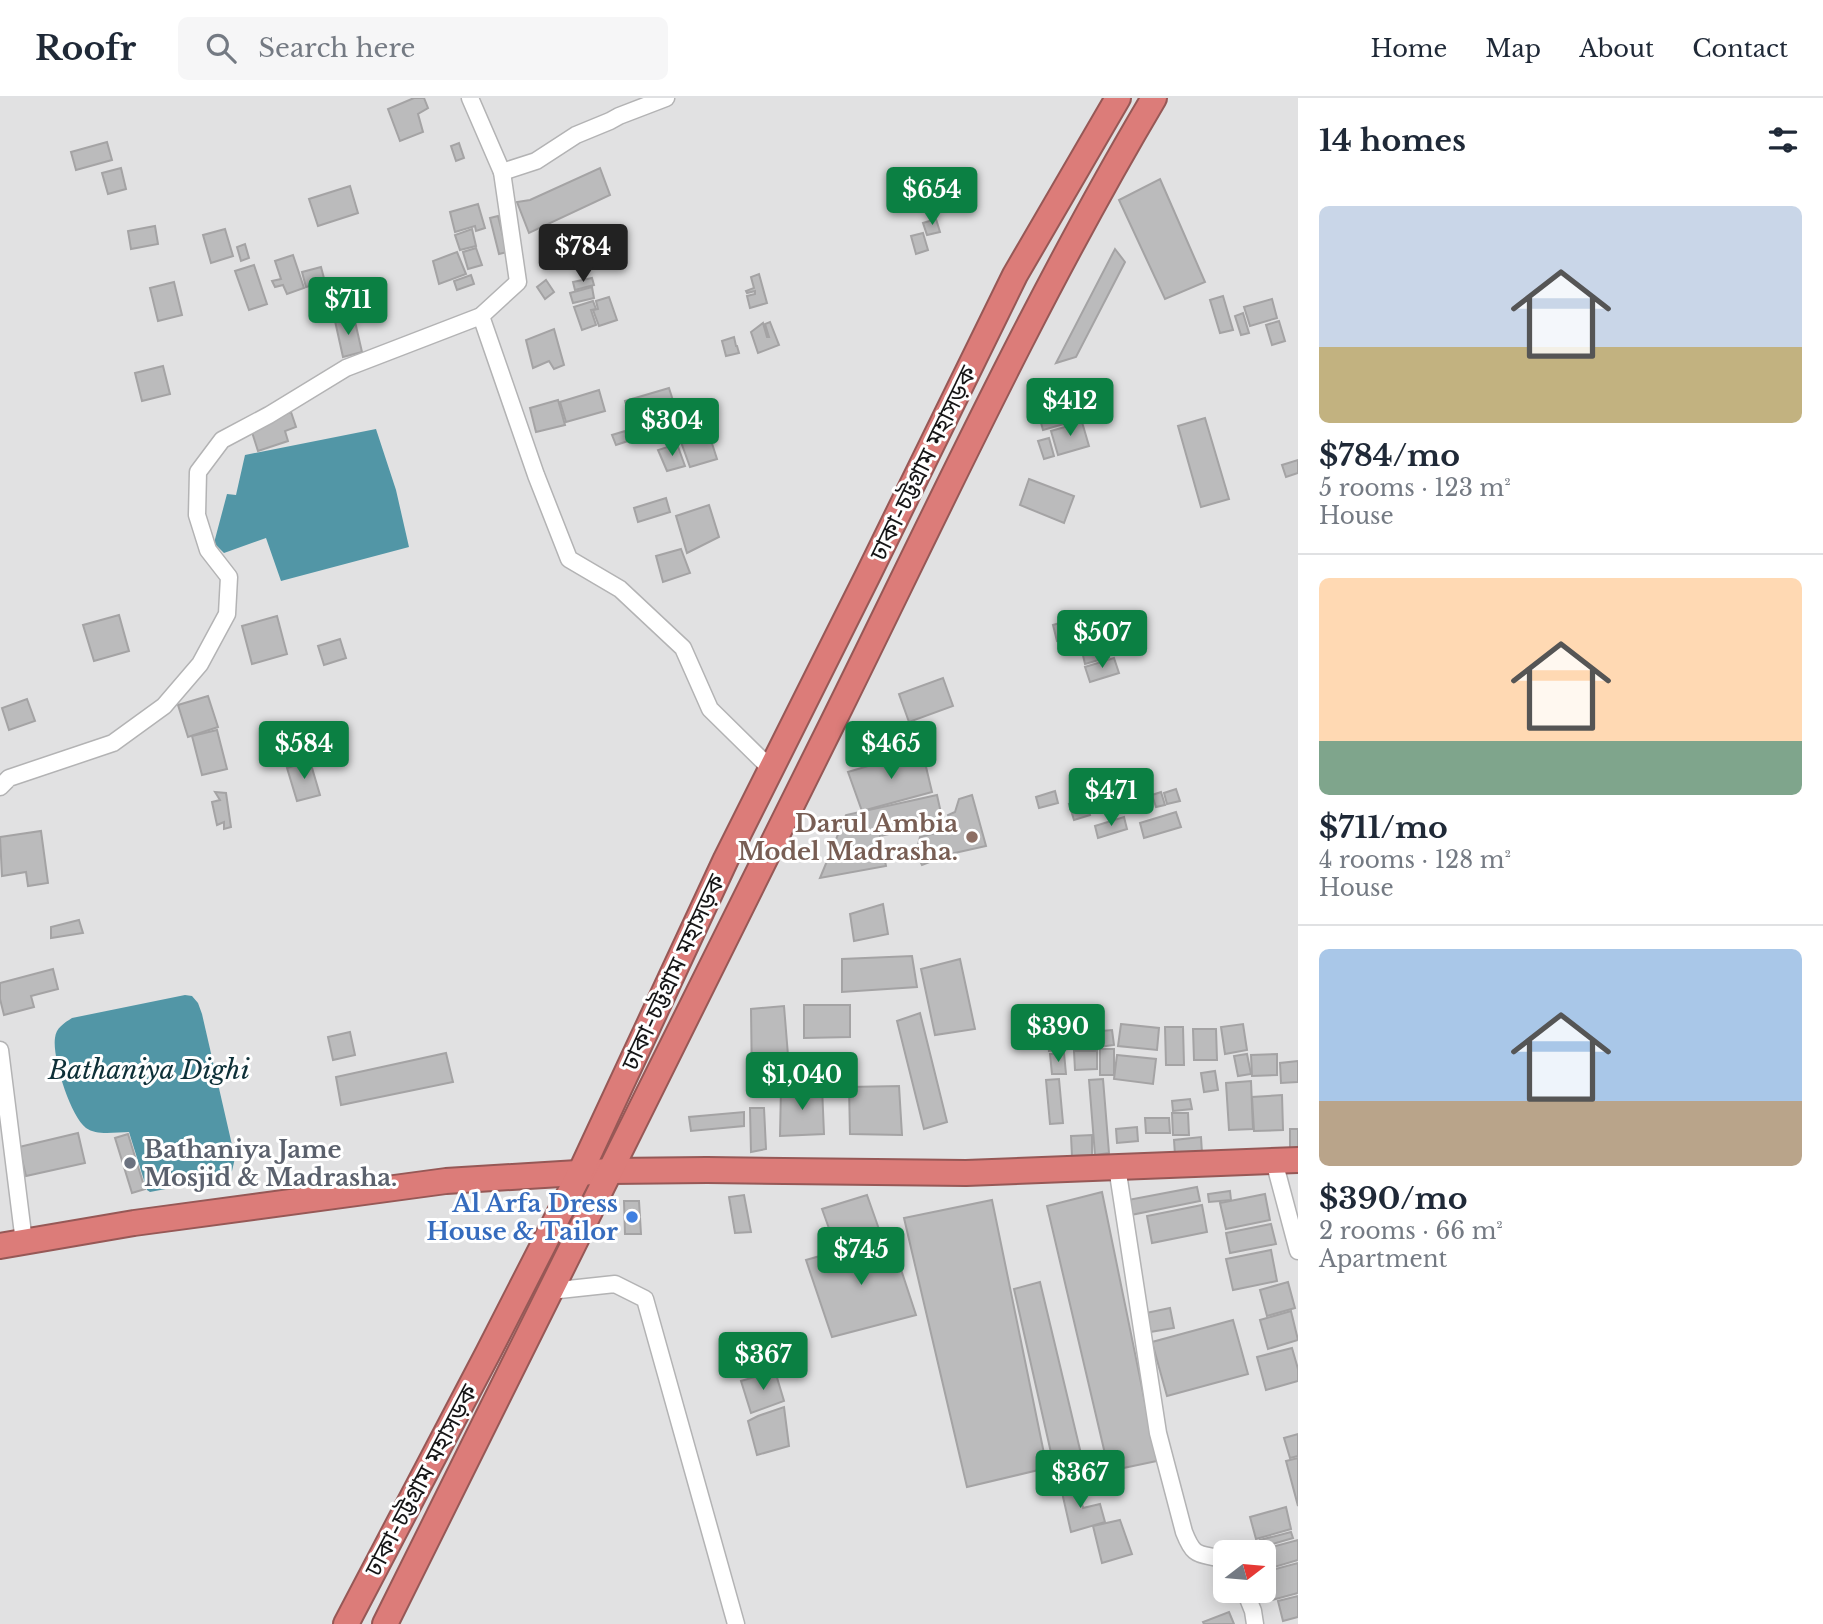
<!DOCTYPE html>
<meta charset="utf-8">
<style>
:root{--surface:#fff;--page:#f6f6f7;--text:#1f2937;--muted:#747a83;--line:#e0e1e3;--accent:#0b8043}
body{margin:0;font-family:"Libre Baskerville","Noto Sans Bengali",serif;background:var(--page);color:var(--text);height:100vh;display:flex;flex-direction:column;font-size:26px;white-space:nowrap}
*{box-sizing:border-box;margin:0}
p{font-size:23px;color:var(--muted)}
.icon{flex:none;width:38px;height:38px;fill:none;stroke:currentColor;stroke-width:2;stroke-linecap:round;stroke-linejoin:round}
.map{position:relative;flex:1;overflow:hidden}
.side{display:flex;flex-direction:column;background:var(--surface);width:525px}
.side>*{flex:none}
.needle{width:46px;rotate:74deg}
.buttons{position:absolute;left:1213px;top:1442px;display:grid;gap:14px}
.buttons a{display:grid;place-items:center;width:63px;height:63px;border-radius:10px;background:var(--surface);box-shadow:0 4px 18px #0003;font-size:35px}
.price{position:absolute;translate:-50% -60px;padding:0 16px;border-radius:7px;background:var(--accent);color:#fff;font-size:23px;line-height:46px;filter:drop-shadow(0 2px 4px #0008)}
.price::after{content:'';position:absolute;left:50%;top:42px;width:21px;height:16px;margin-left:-10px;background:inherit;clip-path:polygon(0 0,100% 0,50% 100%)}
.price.current{background:#222;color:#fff}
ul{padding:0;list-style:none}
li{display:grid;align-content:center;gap:14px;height:371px;padding:0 21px}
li+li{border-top:2px solid var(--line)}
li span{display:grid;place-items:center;height:217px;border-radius:10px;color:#555}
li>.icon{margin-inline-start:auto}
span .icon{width:126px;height:126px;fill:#fffc;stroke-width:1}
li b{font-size:30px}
h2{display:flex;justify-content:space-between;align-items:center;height:84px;padding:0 21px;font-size:30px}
header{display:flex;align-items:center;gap:42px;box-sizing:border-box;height:98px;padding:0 35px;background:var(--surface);border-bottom:2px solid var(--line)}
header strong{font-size:33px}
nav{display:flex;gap:38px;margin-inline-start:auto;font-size:24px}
.search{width:490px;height:63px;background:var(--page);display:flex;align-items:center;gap:18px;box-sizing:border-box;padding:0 24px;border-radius:10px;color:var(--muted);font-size:26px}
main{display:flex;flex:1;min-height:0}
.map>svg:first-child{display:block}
.water{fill:#5296a6}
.building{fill:#bbbbbc;stroke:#a4a3a4;stroke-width:2}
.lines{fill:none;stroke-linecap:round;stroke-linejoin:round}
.minor-casing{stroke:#b3b3b4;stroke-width:19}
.highway-casing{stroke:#965856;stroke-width:28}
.minor{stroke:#fff;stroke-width:16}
.highway{stroke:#dc7c79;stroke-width:24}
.education-dot{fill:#8d6e63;stroke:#fff;stroke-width:2.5}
.worship-dot{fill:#6b7280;stroke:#fff;stroke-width:2.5}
.shop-dot{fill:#3f7fe0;stroke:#fff;stroke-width:2.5}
.labels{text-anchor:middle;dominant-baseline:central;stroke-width:6;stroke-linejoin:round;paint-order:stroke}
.street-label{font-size:24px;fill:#151516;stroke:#fff}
.education-label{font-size:24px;font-weight:bold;fill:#785e54;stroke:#fff;text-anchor:end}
.worship-label{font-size:24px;font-weight:bold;fill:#5b616d;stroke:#fff;text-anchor:start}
.shop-label{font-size:24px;font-weight:bold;fill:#366cbe;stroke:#fff;text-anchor:end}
.water-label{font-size:26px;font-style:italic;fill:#0e3038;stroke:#fff}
</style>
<header>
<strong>Roofr</strong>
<div class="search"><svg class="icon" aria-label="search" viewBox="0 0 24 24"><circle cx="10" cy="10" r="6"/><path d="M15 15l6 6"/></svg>Search here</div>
<nav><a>Home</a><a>Map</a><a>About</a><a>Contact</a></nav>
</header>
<main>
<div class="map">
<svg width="1298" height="1526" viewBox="0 0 1298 1526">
<rect width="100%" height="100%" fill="#e1e1e2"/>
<g class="water">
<path d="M 376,331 L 396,392 L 409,449 L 281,483 L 266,440 L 224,455 L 214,445 L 227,396 L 236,397 L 245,357 Z"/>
<path d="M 185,897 L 192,898 L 198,905 L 202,916 L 235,1060 L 232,1073 L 223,1080 L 150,1094 L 147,1092 L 129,1034 C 116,1034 97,1038 86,1030 C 70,1018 52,959 55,940 C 56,930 64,925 72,920 Z"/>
</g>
<g class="building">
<path d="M 414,0 L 424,0 L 428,10 L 418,16 L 423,34 L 400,43 L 388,11 Z"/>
<path d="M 107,44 L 112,62 L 76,72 L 71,54 Z"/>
<path d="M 459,45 L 464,60 L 456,63 L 451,48 Z"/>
<path d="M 121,70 L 126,91 L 108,96 L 102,75 Z"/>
<path d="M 600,70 L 610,97 L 529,135 L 517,104 L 530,102 Z"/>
<path d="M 1160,81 L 1205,184 L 1165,201 L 1119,102 Z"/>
<path d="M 350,88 L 358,115 L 318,128 L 309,101 Z"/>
<path d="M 478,106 L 485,130 L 476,133 L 475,128 L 455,134 L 450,114 Z"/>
<path d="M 498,118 L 507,154 L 499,156 L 490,120 Z"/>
<path d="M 936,121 L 940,134 L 927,137 L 923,125 Z"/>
<path d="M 155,128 L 158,146 L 131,151 L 128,133 Z"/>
<path d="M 225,131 L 233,158 L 211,165 L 203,137 Z"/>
<path d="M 472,131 L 476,148 L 460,152 L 455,137 Z"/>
<path d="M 923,135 L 928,152 L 916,156 L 911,138 Z"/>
<path d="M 245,146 L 249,160 L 241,163 L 237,149 Z"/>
<path d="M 476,150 L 482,167 L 468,171 L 463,154 Z"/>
<path d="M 1115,151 L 1125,164 L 1076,259 L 1056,265 Z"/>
<path d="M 457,154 L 466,176 L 439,186 L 433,163 Z"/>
<path d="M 293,157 L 304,190 L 287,196 L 283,187 L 275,189 L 272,183 L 281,181 L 275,163 Z"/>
<path d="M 254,167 L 267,206 L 249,212 L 235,173 Z"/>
<path d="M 321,169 L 325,184 L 306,189 L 302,174 Z"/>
<path d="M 759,176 L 767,205 L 750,210 L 747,198 L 755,196 L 755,193 L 747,195 L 746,193 L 754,190 L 751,179 Z"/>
<path d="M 471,177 L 474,186 L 457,192 L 454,183 Z"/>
<path d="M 592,180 L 594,187 L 575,192 L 573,184 Z"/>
<path d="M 546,182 L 554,194 L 545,201 L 537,189 Z"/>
<path d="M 174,184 L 182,217 L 158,223 L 150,190 Z"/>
<path d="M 592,189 L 594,200 L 573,205 L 570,195 Z"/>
<path d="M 1223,198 L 1233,232 L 1220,235 L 1210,202 Z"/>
<path d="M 609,199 L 617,222 L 599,228 L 593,212 L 598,211 L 596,203 Z"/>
<path d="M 1272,201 L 1277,220 L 1250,228 L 1244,209 Z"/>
<path d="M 593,203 L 596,211 L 591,212 L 596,227 L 582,232 L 574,209 Z"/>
<path d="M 1243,215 L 1249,235 L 1241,237 L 1235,218 Z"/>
<path d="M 354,219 L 362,254 L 343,259 L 335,223 Z"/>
<path d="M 1279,223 L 1285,243 L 1272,247 L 1266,227 Z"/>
<path d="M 770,224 L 779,247 L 758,255 L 751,234 L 763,225 L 767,239 L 769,239 L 765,226 Z"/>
<path d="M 554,231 L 564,267 L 554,271 L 549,263 L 533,270 L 526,242 Z"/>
<path d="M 734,239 L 736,248 L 737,248 L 739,255 L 726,258 L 722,243 Z"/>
<path d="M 163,268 L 170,296 L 142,303 L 135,275 Z"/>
<path d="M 669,290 L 676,312 L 631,325 L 625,303 Z"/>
<path d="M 599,292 L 605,313 L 566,324 L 560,304 Z"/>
<path d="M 1078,295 L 1085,320 L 1043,332 L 1036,307 Z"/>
<path d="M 558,302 L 565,327 L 536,334 L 530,310 Z"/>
<path d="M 291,314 L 296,329 L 285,333 L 288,343 L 258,353 L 250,328 Z"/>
<path d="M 1205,320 L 1229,401 L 1201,409 L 1178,328 Z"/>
<path d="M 1082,324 L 1089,348 L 1058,357 L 1051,333 Z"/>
<path d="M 625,333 L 628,343 L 616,347 L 612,337 Z"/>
<path d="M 709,336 L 717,361 L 690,369 L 681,344 Z"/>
<path d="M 1049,340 L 1054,358 L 1044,361 L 1038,343 Z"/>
<path d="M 677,346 L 685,368 L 667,373 L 658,352 Z"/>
<path d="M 1298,362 L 1298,375 L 1286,379 L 1282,367 Z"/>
<path d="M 1029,381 L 1074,398 L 1064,425 L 1020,407 Z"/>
<path d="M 666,400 L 670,414 L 638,424 L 634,410 Z"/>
<path d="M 709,407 L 719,439 L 687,455 L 676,418 Z"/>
<path d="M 681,451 L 690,475 L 663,484 L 656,458 Z"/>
<path d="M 119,517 L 129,553 L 94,563 L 83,527 Z"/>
<path d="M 277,518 L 287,556 L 252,566 L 242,528 Z"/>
<path d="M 1073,521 L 1078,537 L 1057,543 L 1053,527 Z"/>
<path d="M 340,541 L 346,560 L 324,567 L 318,548 Z"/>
<path d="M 1104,542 L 1109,559 L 1085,566 L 1081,549 Z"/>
<path d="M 1114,560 L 1119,575 L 1090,584 L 1085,569 Z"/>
<path d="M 943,580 L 953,608 L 909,624 L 899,596 Z"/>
<path d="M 208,598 L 218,629 L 188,639 L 178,607 Z"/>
<path d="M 27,601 L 35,623 L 9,632 L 2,610 Z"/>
<path d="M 217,632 L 227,671 L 202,677 L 192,638 Z"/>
<path d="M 922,652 L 932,694 L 862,713 L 848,674 Z"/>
<path d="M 310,663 L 320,697 L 297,703 L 287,670 Z"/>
<path d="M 1176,691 L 1180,703 L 1167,706 L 1164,695 Z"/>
<path d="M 1055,693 L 1058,705 L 1039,710 L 1036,699 Z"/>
<path d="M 215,694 L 226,695 L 231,729 L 224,731 L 224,724 L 217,727 L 212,704 L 220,702 Z"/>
<path d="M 1161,694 L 1165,707 L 1156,709 L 1152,697 Z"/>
<path d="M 937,697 L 943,724 L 880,738 L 886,768 L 820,780 L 846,717 Z"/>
<path d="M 972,697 L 986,748 L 950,756 L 922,767 L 916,755 L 920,739 L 951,731 L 948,717 L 955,714 L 959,701 Z"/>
<path d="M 1085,701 L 1090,717 L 1074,722 L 1069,706 Z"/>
<path d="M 1176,714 L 1181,729 L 1144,740 L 1140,725 Z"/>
<path d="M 1124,719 L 1127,731 L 1098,740 L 1095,728 Z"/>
<path d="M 41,733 L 48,785 L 28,788 L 26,774 L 2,778 L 0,739 Z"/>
<path d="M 883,806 L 888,836 L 854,843 L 850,816 Z"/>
<path d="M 79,822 L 83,835 L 51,840 L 51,829 Z"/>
<path d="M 912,858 L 917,889 L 842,894 L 842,861 Z"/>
<path d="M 960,861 L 975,931 L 935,937 L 921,871 Z"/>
<path d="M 53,871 L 58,891 L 31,898 L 34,909 L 4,917 L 0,901 L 0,885 Z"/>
<path d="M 804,907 L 850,907 L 850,939 L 804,940 Z"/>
<path d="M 784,908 L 790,982 L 752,986 L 751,911 Z"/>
<path d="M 920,915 L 947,1024 L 924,1031 L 897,923 Z"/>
<path d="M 1084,923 L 1087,949 L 1049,953 L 1047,927 Z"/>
<path d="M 1121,926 L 1159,930 L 1157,952 L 1118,948 Z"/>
<path d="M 1243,926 L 1247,952 L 1225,956 L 1221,929 Z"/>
<path d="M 1165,929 L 1183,929 L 1184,967 L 1166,967 Z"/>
<path d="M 1193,931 L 1216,931 L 1217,962 L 1194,962 Z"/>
<path d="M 1112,932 L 1114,947 L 1091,950 L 1090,934 Z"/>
<path d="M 350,934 L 355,957 L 333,962 L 328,939 Z"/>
<rect x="1100" y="951" width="14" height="26"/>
<path d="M 1074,953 L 1097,953 L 1097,971 L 1075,972 Z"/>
<path d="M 446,955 L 453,984 L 341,1007 L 336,979 Z"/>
<path d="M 1064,955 L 1066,976 L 1052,976 L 1050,956 Z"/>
<path d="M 1247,956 L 1251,976 L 1238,978 L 1234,958 Z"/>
<path d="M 1277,956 L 1277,977 L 1252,978 L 1251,957 Z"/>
<path d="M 1117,957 L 1156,961 L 1153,986 L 1114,981 Z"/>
<path d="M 1298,963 L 1298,984 L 1281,985 L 1280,965 Z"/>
<path d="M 1215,973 L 1218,992 L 1204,994 L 1201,975 Z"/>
<path d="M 1059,981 L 1063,1025 L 1050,1026 L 1046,982 Z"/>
<path d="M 1103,981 L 1109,1055 L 1095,1057 L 1089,982 Z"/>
<path d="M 1251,983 L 1253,1031 L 1229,1032 L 1226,985 Z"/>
<path d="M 899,988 L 902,1037 L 850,1036 L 849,989 Z"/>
<path d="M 822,989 L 824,1036 L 780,1038 L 781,990 Z"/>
<path d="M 1282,997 L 1283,1032 L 1254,1033 L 1252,999 Z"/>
<path d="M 1190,1001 L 1192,1011 L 1173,1013 L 1172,1003 Z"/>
<path d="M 750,1010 L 764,1010 L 766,1051 L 751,1054 Z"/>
<path d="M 744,1014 L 744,1028 L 691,1033 L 689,1019 Z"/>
<path d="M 1172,1015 L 1188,1015 L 1189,1037 L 1173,1037 Z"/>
<path d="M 1145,1020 L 1169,1020 L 1170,1035 L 1146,1035 Z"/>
<path d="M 1137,1029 L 1138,1043 L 1117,1045 L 1116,1031 Z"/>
<rect x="1290" y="1031" width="8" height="19"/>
<path d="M 78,1035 L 85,1065 L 26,1078 L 19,1049 Z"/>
<path d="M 128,1036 L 145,1091 L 132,1095 L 115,1040 Z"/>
<path d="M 1092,1037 L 1092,1057 L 1072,1058 L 1071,1038 Z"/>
<path d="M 1201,1039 L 1202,1055 L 1175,1057 L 1174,1042 Z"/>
<path d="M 1197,1089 L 1200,1103 L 1131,1117 L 1128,1102 Z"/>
<path d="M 1230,1093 L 1231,1102 L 1209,1104 L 1208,1096 Z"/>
<path d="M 1102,1094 L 1157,1363 L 1109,1373 L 1047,1108 Z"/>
<path d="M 1265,1096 L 1270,1122 L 1226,1131 L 1220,1105 Z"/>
<path d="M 744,1097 L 751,1134 L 735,1135 L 729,1099 Z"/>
<path d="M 867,1097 L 880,1134 L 835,1147 L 822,1111 Z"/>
<path d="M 992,1102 L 1047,1370 L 967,1389 L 904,1120 Z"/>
<path d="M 624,1103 L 639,1103 L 641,1136 L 625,1136 Z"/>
<path d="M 1202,1107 L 1207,1134 L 1152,1145 L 1147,1118 Z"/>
<path d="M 1271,1126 L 1276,1146 L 1230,1155 L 1226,1135 Z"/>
<path d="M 890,1138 L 916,1217 L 832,1239 L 806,1162 Z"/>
<path d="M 1271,1152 L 1277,1183 L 1233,1192 L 1226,1161 Z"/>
<path d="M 1040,1184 L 1082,1360 L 1054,1368 L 1014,1191 Z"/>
<path d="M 1288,1184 L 1295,1210 L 1267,1218 L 1260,1192 Z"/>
<path d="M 1170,1210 L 1174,1230 L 1150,1234 L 1146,1215 Z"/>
<path d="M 1291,1213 L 1298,1242 L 1268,1251 L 1260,1222 Z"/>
<path d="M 1233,1222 L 1248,1276 L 1167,1298 L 1152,1244 Z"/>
<path d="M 752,1240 L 758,1260 L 727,1270 L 722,1251 Z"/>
<path d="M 1292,1250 L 1298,1271 L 1298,1283 L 1266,1292 L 1257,1259 Z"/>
<path d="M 775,1273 L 784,1303 L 751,1315 L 741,1283 Z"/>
<path d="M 784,1309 L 789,1348 L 757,1357 L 748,1323 L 758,1318 Z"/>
<path d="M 1298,1336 L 1298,1358 L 1290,1360 L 1284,1340 Z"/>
<path d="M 1298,1360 L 1298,1408 L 1286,1363 Z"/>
<path d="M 1078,1386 L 1083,1410 L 1100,1406 L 1105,1424 L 1071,1434 L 1061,1390 Z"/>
<path d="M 1286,1409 L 1291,1431 L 1256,1441 L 1250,1419 Z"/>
<path d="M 1120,1422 L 1132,1456 L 1102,1465 L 1093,1428 Z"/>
<path d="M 1291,1434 L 1293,1440 L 1262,1449 L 1260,1442 Z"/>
<path d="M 1298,1442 L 1298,1462 L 1264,1472 L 1264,1454 L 1253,1454 Z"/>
<path d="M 1298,1465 L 1298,1495 L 1272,1502 L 1264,1474 Z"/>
<path d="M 1264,1476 L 1270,1497 L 1254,1502 L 1252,1493 L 1264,1493 Z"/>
<path d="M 1298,1498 L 1298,1519 L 1283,1523 L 1278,1503 Z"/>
<path d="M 1229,1514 L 1234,1526 L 1204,1526 L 1203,1524 Z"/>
</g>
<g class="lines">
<defs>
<g id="minor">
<path d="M 502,74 L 536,63 L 576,37 L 610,23 L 619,18 L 666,0"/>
<path d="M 481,218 L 536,377 L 569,461 L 620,491 L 683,550 L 710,611 L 771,671"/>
<path d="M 0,689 L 9,680 L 113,645 L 164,608 L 200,566 L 227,516 L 229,479 L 208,452 L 197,417 L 198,374 L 222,342 L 269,317 L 346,270 L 481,218 L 518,184 L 502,74 L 470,0"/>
<path d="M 0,952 L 24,1144"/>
<path d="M 1274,1063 L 1298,1153"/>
<path d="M 1117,1069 L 1158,1335 L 1184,1434 C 1195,1462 1199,1454 1225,1462"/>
<path d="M 550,1193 L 615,1186 L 645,1201 L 736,1526"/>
<path d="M 1245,1493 L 1253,1513 L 1255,1526"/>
</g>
<g id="highway">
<path d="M 0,1148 L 134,1125 L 446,1083 L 610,1073 L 707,1072 L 966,1075 L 1298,1062"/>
<path d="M 346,1526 L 488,1255 L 580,1075 L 726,761 L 867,479 L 1015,177 L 1118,0"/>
<path d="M 385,1526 C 533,1226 684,927 832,626 C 936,416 1034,202 1154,0"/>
</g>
</defs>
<use href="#minor" class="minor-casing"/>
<use href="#highway" class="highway-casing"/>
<use href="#minor" class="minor"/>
<use href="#highway" class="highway"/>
</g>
<circle class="education-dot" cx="972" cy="739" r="7"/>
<circle class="worship-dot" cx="130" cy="1065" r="7"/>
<circle class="shop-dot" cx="632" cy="1119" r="7"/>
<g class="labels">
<g class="street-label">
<text transform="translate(923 365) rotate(-64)">ঢাকা-চট্টগ্রাম মহাসড়ক</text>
<text transform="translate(673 874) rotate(-65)">ঢাকা-চট্টগ্রাম মহাসড়ক</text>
<text transform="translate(421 1382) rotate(-62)">ঢাকা-চট্টগ্রাম মহাসড়ক</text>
</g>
<g class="education-label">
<text x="958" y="725">Darul Ambia<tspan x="958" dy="28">Model Madrasha.</tspan></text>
</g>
<g class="worship-label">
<text x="144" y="1051">Bathaniya Jame<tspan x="144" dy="28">Mosjid &amp; Madrasha.</tspan></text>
</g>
<g class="shop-label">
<text x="618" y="1105">Al Arfa Dress<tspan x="618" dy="28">House &amp; Tailor</tspan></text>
</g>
<g class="water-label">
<text x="149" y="972">Bathaniya Dighi</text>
</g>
</g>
</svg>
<div class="buttons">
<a><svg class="needle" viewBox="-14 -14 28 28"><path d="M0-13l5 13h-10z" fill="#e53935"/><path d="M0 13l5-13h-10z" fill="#747a83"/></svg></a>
</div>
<b class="price" style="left:932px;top:129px">$654</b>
<b class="price current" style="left:583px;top:186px">$784</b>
<b class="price" style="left:348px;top:239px">$711</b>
<b class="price" style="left:1070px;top:340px">$412</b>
<b class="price" style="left:672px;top:360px">$304</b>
<b class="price" style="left:1102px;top:572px">$507</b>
<b class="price" style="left:304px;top:683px">$584</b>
<b class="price" style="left:891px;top:683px">$465</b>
<b class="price" style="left:1111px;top:730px">$471</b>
<b class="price" style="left:1058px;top:966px">$390</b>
<b class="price" style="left:802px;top:1014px">$1,040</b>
<b class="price" style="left:861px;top:1189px">$745</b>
<b class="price" style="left:763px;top:1294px">$367</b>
<b class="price" style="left:1080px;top:1412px">$367</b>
</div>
<section class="side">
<h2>14 homes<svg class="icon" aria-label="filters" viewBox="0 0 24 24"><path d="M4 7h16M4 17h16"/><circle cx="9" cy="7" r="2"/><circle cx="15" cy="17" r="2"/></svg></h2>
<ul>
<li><span style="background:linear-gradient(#c9d6e8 65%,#c2b280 0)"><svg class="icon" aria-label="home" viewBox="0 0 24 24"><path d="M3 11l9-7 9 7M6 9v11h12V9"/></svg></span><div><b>$784/mo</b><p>5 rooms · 123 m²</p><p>House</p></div></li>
<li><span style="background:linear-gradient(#ffd9b3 75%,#7fa58c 0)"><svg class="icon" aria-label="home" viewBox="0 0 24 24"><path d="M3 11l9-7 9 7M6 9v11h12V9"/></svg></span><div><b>$711/mo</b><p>4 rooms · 128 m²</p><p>House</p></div></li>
<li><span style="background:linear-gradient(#a9c7e8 70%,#b9a48a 0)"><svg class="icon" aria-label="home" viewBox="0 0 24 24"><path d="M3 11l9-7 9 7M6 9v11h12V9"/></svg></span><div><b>$390/mo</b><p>2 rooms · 66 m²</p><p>Apartment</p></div></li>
</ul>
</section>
</main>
